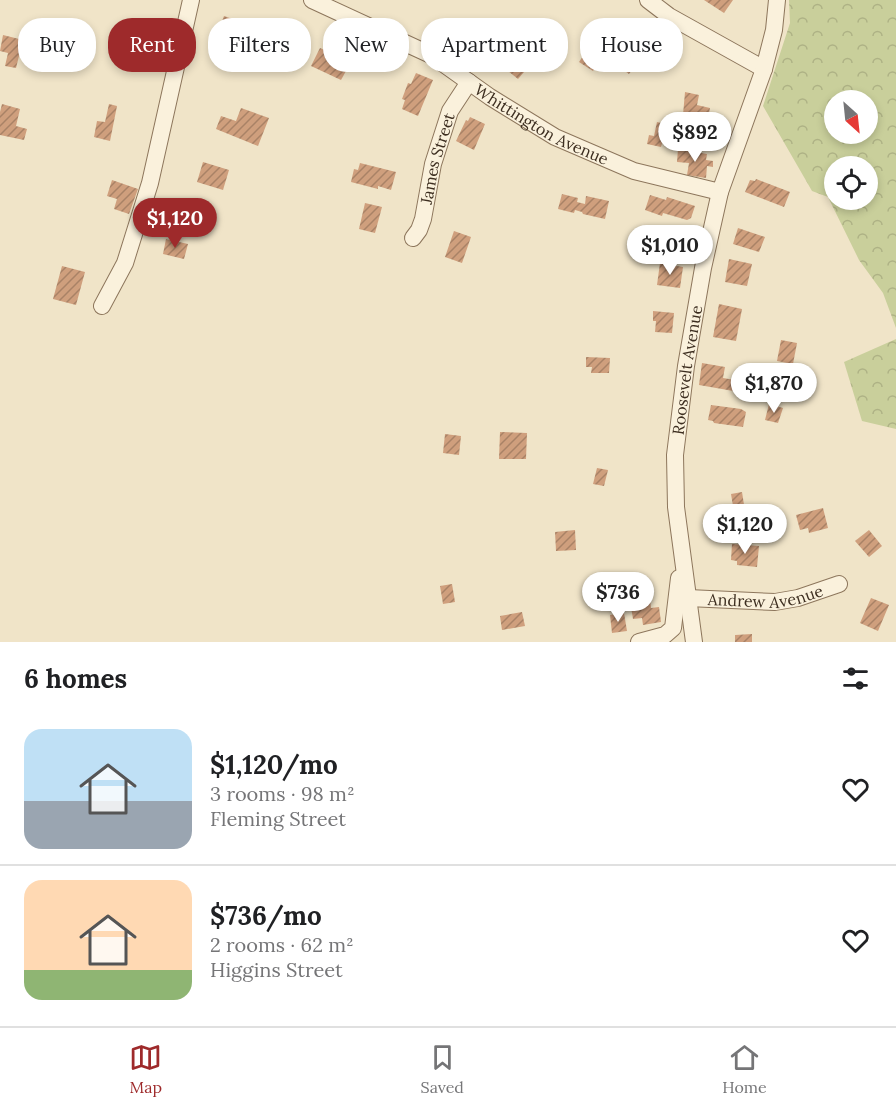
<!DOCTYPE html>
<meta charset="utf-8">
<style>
:root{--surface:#fff;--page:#f2f2f2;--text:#202124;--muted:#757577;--line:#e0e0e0;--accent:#9e2a2b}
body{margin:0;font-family:Lora,serif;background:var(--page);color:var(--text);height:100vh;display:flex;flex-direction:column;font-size:22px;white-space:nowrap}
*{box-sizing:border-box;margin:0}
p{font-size:20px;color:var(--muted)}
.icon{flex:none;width:33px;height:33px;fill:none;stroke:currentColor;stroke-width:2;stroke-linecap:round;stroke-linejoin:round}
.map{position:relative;height:642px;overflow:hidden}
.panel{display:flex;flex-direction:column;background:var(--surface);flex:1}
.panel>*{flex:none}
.banner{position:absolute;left:18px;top:18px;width:861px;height:54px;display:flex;gap:12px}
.needle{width:39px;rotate:153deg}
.controls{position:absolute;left:824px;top:90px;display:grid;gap:12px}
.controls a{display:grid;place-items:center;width:54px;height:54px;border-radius:50%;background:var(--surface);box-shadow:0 3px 9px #0003;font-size:30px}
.price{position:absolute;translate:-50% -51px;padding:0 14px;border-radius:21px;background:#fff;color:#222;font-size:20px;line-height:39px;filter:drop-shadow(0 2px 3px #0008)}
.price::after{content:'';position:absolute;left:50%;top:36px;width:18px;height:14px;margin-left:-9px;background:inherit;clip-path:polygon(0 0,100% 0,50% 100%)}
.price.on{background:var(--accent);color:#fff}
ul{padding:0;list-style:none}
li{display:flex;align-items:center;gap:18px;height:150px;padding:0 24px}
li+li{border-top:2px solid var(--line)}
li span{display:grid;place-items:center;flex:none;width:168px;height:120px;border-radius:18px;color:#555}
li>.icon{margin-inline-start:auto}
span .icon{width:72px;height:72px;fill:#fffc;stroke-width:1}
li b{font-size:26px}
h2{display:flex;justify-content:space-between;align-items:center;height:72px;padding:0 24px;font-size:26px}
.tag{padding:0 21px;border-radius:24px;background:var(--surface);box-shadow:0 3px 9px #0003;font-size:21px;line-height:54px}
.tag.on{background:var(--accent);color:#fff}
.tabs{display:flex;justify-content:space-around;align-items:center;height:84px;border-top:2px solid var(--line);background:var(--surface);font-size:16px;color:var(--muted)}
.tabs a{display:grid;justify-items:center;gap:3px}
.tabs .on{color:var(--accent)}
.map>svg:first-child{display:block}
.park{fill:url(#park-crowns);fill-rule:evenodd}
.building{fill:url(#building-hatch)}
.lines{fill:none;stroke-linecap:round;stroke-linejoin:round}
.minor-casing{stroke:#8d765c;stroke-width:18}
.minor{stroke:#faf1dc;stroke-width:16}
.labels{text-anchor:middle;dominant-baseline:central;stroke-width:4.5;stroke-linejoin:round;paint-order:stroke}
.street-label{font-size:16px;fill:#3d2e20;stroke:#f7eed8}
</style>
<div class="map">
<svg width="896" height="642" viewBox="0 0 896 642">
<defs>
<pattern id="park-crowns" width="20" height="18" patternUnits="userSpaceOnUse" patternTransform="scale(1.5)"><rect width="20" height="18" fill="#c9cf9b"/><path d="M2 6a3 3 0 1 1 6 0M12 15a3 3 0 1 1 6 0" fill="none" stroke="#aeb285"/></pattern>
<pattern id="building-hatch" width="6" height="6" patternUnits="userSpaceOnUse" patternTransform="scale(1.5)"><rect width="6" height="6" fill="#cf9f7d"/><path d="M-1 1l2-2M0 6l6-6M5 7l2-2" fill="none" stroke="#a98266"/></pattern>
</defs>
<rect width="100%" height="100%" fill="#f0e4c8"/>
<g class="park">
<path d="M 789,0 L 896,0 L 896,328 L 883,293 L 859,260 L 828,197 L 812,191 L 763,106 L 790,23 ZM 834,100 L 867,100 L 867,134 L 834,134 ZM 834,166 L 867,166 L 867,200 L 834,200 Z"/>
<path d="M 896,339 L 896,429 L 862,421 L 844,362 Z"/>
</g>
<g class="building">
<path d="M 704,0 L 733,0 L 724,13 Z"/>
<path d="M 224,16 L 255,27 L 248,47 L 216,36 Z"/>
<path d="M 3,35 L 23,40 L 16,68 L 5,66 L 8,53 L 0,51 Z"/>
<path d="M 631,43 L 645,53 L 629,74 L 615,64 Z"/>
<path d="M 320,48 L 351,62 L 341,80 L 311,66 Z"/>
<path d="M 588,49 L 601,58 L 593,71 L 579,62 Z"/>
<path d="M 520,56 L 531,64 L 518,79 L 508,71 Z"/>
<path d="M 416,73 L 433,80 L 418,116 L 402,109 L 405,100 L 402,99 L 408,83 L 411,84 Z"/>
<path d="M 685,92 L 699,95 L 697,105 L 710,108 L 709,113 L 706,112 L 705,119 L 683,115 Z"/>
<path d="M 2,104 L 20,109 L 16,126 L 27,129 L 24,140 L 0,135 L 0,112 Z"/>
<path d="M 109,104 L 117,106 L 110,141 L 94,137 L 97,121 L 105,122 Z"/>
<path d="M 241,108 L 269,118 L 258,146 L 216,129 L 221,116 L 236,121 Z"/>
<path d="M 470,117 L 485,124 L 474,150 L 456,141 L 466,120 L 468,121 Z"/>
<path d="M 657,122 L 674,126 L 672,135 L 665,133 L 661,147 L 647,144 L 649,135 L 654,136 Z"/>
<path d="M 678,149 L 707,154 L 706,160 L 713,161 L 713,167 L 707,166 L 706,178 L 687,175 L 689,163 L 677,162 Z"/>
<path d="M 203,162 L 229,170 L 223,190 L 197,182 Z"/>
<path d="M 360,163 L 396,172 L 391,190 L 378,186 L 378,189 L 351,182 L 354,169 L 358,170 Z"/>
<path d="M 756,179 L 790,192 L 784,207 L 745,192 L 750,180 L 755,181 Z"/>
<path d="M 112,180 L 138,189 L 129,214 L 114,209 L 117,199 L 107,196 Z"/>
<path d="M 562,194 L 578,198 L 577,202 L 585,204 L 586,196 L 609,201 L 605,219 L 583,214 L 582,212 L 575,210 L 574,213 L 558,209 Z"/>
<path d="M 650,195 L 666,200 L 667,197 L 695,206 L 691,218 L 687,220 L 663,213 L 662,216 L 645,210 Z"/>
<path d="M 365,203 L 382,207 L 375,233 L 359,229 Z"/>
<path d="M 738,228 L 765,237 L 759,252 L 733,244 Z"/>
<path d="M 454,231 L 471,237 L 462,263 L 445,257 Z"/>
<path d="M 166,239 L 188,244 L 184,259 L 163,254 Z"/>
<path d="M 729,259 L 752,264 L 747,286 L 725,282 Z"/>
<path d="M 660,263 L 683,267 L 680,288 L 657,285 Z"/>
<path d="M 62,266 L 85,272 L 76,305 L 53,299 Z"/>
<path d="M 719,304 L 742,309 L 736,341 L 713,337 Z"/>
<path d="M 653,311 L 674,313 L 672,333 L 655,332 L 656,321 L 653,321 Z"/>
<path d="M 781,340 L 797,343 L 793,364 L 777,361 Z"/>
<path d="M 586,357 L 610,358 L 609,373 L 591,373 L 592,367 L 586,367 Z"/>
<path d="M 702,363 L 725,367 L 723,378 L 741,381 L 739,392 L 699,385 Z"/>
<path d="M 769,404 L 783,408 L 778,423 L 765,420 Z"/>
<path d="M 711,405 L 741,409 L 746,412 L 743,427 L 714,423 L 713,421 L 708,420 Z"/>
<path d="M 500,432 L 527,433 L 526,459 L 499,459 Z"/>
<path d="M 445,434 L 461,436 L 459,455 L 443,453 Z"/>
<path d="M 597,468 L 608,470 L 604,486 L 593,484 Z"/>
<path d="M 742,492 L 745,511 L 739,512 L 741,522 L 716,525 L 714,509 L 733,506 L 731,494 Z"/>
<path d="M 823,508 L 828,528 L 809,533 L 808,528 L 800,530 L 796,515 Z"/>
<path d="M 575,530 L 576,550 L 556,551 L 555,532 Z"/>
<path d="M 869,530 L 882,546 L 869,557 L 855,541 Z"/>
<path d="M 732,544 L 759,546 L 757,567 L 737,565 L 737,561 L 731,560 Z"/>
<path d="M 452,584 L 455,602 L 443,604 L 440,586 Z"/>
<path d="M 871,598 L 889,605 L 878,631 L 860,623 Z"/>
<path d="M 650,599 L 651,608 L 659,607 L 661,622 L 643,625 L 642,618 L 633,619 L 630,601 Z"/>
<path d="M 522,612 L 525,626 L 502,630 L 500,616 Z"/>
<path d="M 624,613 L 627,631 L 612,633 L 610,615 Z"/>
<path d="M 752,634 L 752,642 L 735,642 L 735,635 Z"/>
</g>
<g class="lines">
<defs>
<g id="minor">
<path id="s1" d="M 312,0 L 431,55 L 490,97 L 555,137 L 634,171 L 720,192"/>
<path d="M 648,0 L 669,16 L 764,69"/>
<path id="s2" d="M 413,238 L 419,230 L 423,219 L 433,164 L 450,111 L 469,82"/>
<path d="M 102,306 L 125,263 L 150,183 L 191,0"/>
<path id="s3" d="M 688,598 L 775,602 L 798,598 L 839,584"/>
<path d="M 639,642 L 665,635 L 673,628 L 679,578"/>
<path id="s4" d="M 694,642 L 676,507 L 675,455 L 686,366 L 703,268 L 720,192 L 764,69 L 774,30 L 777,0"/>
</g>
</defs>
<use href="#minor" class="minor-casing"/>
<use href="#minor" class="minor"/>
</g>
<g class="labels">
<g class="street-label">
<text stroke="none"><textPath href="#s1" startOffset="262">Whittington Avenue</textPath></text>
<text stroke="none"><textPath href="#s2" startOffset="84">James Street</textPath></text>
<text stroke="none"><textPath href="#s4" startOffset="274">Roosevelt Avenue</textPath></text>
<text stroke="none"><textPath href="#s3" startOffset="78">Andrew Avenue</textPath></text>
</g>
</g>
</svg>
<div class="controls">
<a><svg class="needle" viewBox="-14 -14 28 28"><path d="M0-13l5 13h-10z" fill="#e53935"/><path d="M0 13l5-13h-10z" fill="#757577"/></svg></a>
<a><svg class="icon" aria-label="locate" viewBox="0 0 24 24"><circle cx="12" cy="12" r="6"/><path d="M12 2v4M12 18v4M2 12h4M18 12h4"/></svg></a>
</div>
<b class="price" style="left:695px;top:163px">$892</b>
<b class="price on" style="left:175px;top:249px">$1,120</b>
<b class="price" style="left:670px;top:276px">$1,010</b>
<b class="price" style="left:774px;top:414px">$1,870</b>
<b class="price" style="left:745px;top:555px">$1,120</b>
<b class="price" style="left:618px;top:623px">$736</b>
<div class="banner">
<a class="tag">Buy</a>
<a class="tag on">Rent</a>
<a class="tag">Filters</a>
<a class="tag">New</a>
<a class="tag">Apartment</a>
<a class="tag">House</a>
</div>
</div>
<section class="panel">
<h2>6 homes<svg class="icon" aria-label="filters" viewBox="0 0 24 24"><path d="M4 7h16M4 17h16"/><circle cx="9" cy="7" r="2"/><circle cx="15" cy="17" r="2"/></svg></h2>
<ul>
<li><span style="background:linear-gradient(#bfe0f5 60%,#9aa5b1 0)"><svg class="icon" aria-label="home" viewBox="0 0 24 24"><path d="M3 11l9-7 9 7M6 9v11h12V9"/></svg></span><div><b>$1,120/mo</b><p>3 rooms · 98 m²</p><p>Fleming Street</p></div><svg class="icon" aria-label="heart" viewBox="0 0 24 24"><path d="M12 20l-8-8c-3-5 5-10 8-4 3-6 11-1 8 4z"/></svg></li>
<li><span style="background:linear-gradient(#ffd9b3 75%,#8fb573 0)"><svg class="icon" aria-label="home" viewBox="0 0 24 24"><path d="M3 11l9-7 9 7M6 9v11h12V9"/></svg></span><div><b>$736/mo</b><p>2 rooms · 62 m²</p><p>Higgins Street</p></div><svg class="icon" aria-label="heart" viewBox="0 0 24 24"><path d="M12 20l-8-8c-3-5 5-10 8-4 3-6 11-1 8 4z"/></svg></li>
</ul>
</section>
<nav class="tabs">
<a class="on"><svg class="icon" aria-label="map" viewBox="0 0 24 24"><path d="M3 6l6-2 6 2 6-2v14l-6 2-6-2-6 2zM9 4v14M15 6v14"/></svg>Map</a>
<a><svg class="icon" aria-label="saved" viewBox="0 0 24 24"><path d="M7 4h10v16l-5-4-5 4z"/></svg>Saved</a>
<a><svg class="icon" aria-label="home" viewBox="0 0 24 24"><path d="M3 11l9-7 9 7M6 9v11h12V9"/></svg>Home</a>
</nav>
